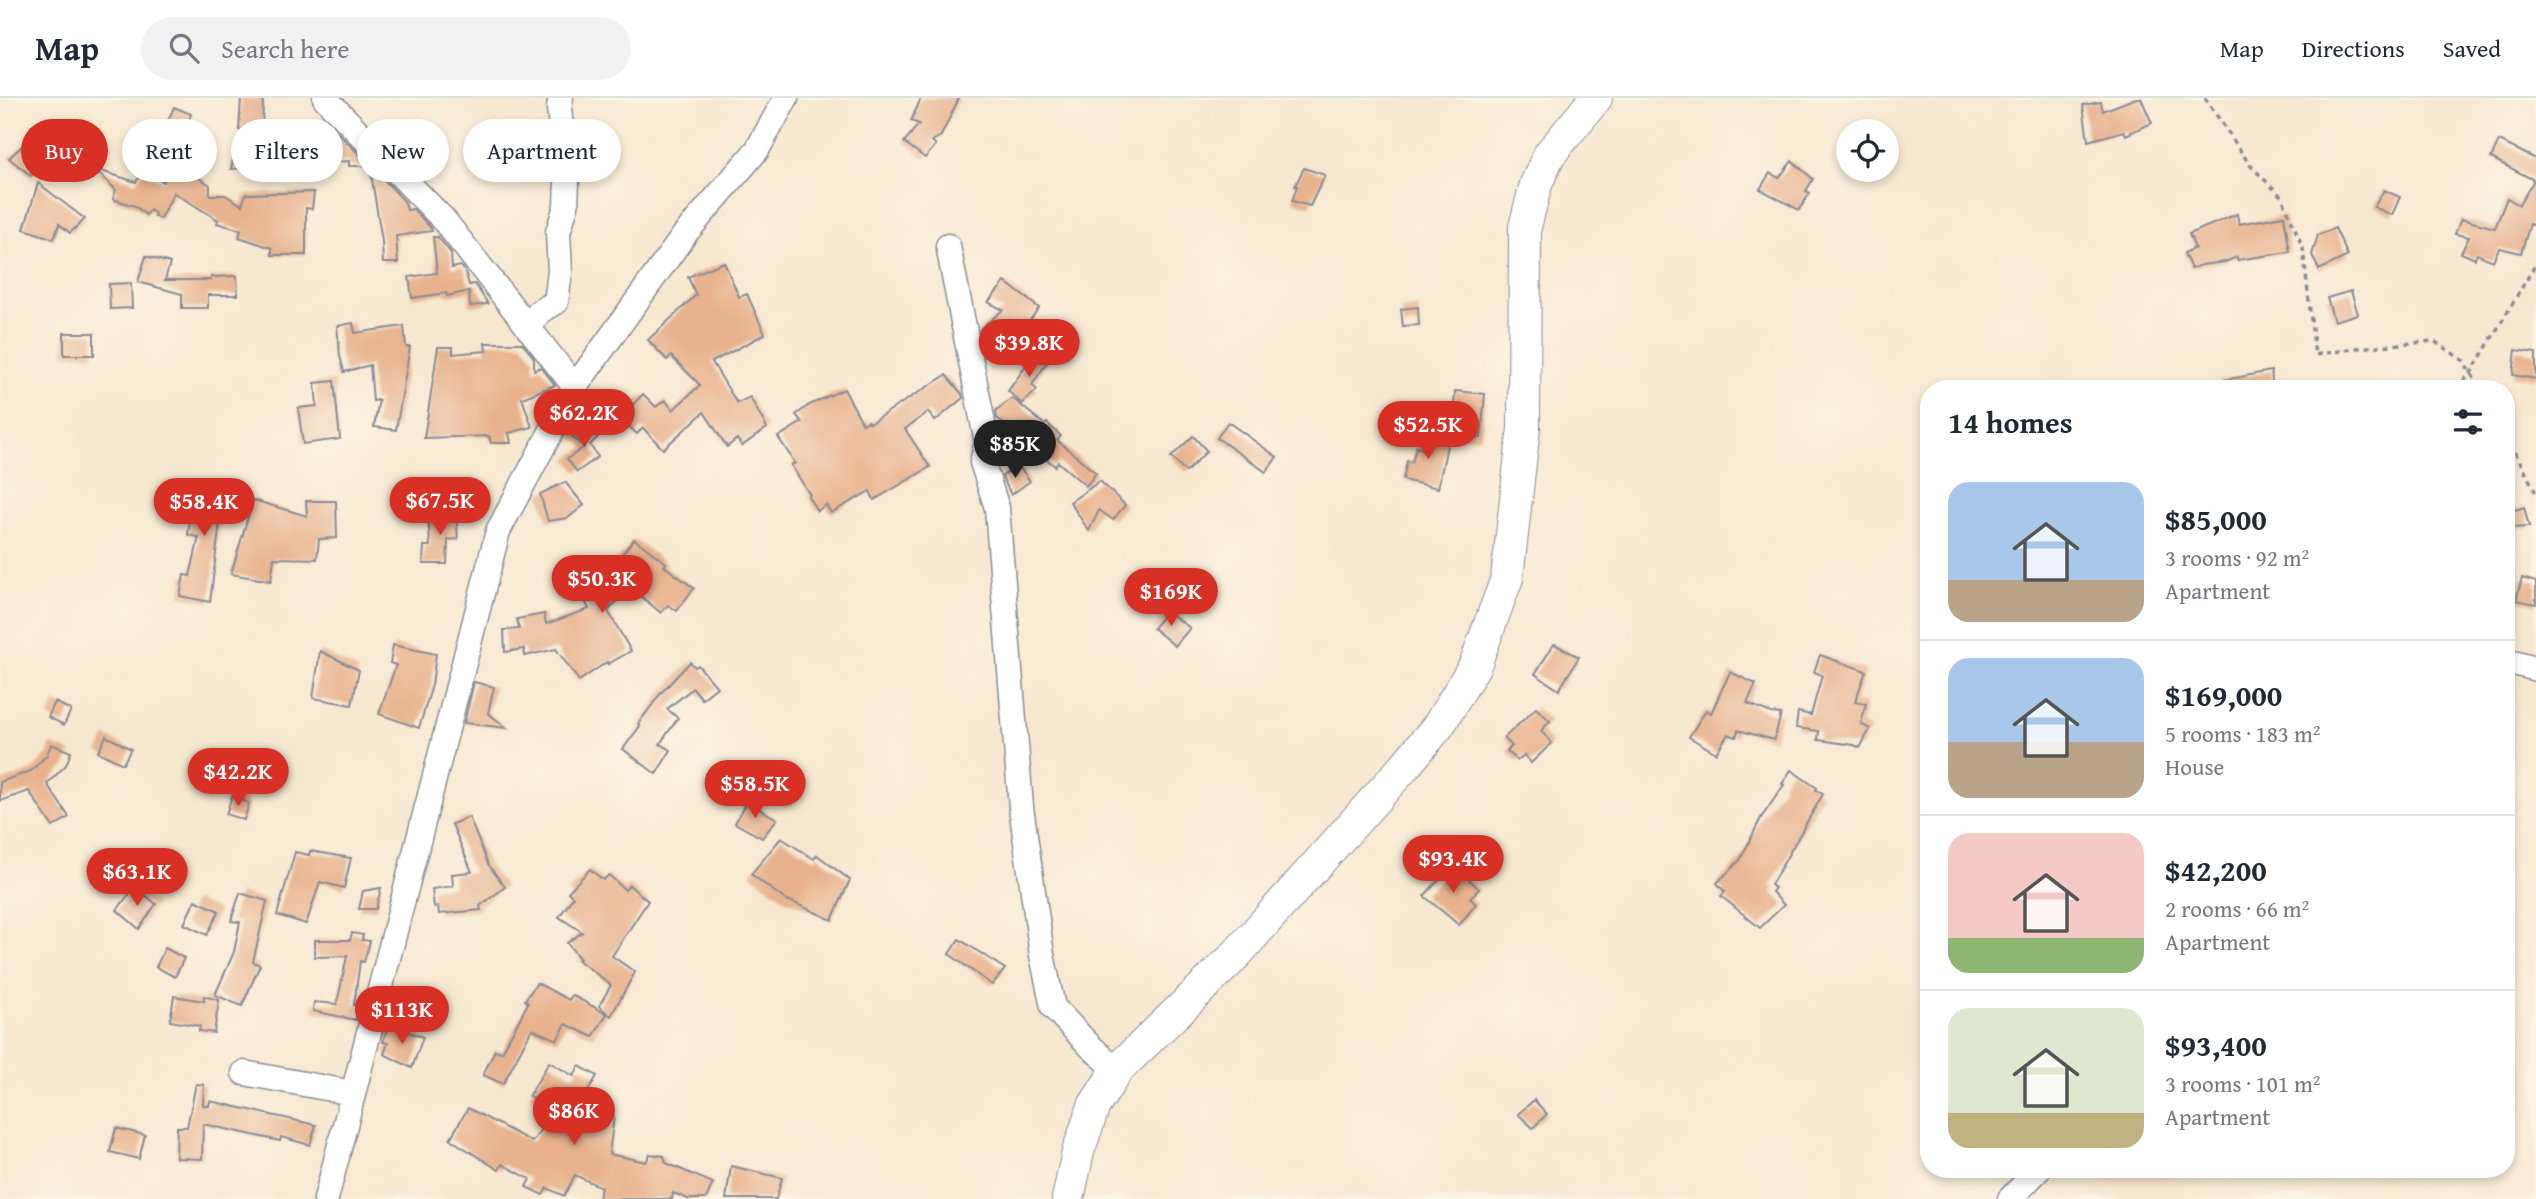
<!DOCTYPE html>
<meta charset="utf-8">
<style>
:root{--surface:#fff;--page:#f2f2f3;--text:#1f2937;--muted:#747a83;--line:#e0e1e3;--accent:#d93025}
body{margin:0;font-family:"Gentium Book Plus",serif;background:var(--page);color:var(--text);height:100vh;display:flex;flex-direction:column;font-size:26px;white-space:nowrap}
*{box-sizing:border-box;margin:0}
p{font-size:23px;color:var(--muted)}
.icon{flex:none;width:38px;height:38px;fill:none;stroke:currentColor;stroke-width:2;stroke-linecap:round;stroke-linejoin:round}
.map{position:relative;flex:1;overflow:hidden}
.sheet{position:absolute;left:1920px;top:282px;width:595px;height:798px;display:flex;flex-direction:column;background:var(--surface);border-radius:28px;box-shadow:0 4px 10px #0003}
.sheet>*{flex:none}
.hud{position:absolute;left:21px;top:21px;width:665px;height:63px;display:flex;gap:14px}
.buttons{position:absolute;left:1836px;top:21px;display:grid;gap:14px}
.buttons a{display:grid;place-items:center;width:63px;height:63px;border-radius:50%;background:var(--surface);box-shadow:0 4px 10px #0003;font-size:35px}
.price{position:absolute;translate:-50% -60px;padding:0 16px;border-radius:24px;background:var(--accent);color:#fff;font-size:23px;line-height:46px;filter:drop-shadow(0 2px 4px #0008)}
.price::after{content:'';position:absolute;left:50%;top:42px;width:21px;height:16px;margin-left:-10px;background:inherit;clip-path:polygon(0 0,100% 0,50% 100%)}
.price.selected{background:#222;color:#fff}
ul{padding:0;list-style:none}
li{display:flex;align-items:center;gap:21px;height:175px;padding:0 28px}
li+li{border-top:2px solid var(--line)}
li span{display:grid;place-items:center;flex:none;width:196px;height:140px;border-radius:21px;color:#555}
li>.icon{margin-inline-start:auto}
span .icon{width:84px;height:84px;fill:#fffc;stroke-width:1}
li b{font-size:30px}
h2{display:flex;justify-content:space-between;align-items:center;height:84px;padding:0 28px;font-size:30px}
.pill{padding:0 24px;border-radius:32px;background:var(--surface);box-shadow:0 4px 10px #0003;font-size:24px;line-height:63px}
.pill.selected{background:var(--accent);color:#fff}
header{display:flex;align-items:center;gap:42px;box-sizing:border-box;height:98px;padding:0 35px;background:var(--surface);border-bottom:2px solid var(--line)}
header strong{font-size:33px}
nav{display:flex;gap:38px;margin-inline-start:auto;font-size:24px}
.search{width:490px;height:63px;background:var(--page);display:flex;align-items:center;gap:18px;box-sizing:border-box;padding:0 24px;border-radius:38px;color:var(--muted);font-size:26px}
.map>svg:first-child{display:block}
.building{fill:#e8b28e}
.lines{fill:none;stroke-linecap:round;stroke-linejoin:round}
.minor-casing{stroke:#898c97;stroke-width:27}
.major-casing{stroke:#898c97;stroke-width:34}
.path{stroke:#898c97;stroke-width:3.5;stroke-dasharray:5 5;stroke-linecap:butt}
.minor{stroke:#fff;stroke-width:24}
.major{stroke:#fff;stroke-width:32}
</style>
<header>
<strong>Map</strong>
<div class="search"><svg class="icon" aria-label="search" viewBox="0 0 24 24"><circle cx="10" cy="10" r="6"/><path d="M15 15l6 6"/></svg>Search here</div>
<nav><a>Map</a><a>Directions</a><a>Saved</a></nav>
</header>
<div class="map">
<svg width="2536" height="1101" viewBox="0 0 2536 1101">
<rect width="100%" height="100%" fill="#fcf5e5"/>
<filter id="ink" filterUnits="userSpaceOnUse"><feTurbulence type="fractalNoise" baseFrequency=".0143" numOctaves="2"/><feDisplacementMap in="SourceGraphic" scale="14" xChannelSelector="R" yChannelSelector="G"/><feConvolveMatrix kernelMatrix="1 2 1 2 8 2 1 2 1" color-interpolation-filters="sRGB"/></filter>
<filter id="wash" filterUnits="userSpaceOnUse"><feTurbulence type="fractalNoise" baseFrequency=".00686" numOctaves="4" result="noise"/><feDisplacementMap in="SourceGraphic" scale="28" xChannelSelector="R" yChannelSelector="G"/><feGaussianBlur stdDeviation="1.57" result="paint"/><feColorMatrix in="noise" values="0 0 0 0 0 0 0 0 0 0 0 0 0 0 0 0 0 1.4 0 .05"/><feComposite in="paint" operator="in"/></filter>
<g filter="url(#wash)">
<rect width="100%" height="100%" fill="#f7e8d0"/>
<g id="blocks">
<g class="building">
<path d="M 241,0 L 263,2 L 262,33 L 239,32 Z"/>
<path d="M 921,0 L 959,0 L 941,38 L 932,43 L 936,47 L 925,60 L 904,44 L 919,26 L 911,23 Z"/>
<path d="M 2136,0 L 2141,0 L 2152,25 L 2126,37 L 2124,33 L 2088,43 L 2083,7 L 2101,4 L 2103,13 Z"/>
<path d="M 174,9 L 191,16 L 187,29 L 166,28 Z"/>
<path d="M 50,22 L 69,42 L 31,78 L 9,60 Z"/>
<path d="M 326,24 L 327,24 L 371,68 L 349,68 L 349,63 L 289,67 L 286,29 L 327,26 Z"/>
<path d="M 176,40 L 206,49 L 202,64 L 171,57 Z"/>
<path d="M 2499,43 L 2536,61 L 2536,128 L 2530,126 L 2521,155 L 2499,150 L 2493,163 L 2477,156 L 2475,161 L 2461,155 L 2469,139 L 2455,136 L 2461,121 L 2495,130 L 2507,100 L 2519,107 L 2534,82 L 2491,60 Z"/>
<path d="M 236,49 L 281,68 L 231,71 Z"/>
<path d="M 170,62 L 210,87 L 210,97 L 225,97 L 242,107 L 246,96 L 314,94 L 312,111 L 306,110 L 306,157 L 272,157 L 272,150 L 239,139 L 241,132 L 217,125 L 218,122 L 174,95 L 160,121 L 154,118 L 155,116 L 150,112 L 146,117 L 135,108 L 113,101 L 116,92 L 95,71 L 136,84 L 144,73 L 164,84 Z"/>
<path d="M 1792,63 L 1813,81 L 1806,93 L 1810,95 L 1799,112 L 1760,91 L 1770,75 L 1779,80 Z"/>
<path d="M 1304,70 L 1325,77 L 1310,108 L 1292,103 L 1297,88 L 1295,88 Z"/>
<path d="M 377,74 L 405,104 L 407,112 L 413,111 L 431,130 L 432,133 L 396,138 L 398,165 L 383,165 L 382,143 L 371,76 Z"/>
<path d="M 38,85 L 85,121 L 70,135 L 59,126 L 54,141 L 24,131 Z"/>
<path d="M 2384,92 L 2400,99 L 2392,117 L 2374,109 Z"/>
<path d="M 2237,116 L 2239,126 L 2284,118 L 2290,154 L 2237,162 L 2237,159 L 2225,164 L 2201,167 L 2191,171 L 2184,155 L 2195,150 L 2189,136 Z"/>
<path d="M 2335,130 L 2348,158 L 2319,172 L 2312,157 L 2318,137 Z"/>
<path d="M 433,139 L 438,139 L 451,155 L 452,170 L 461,168 L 465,173 L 469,187 L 475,186 L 488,206 L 470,208 L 469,193 L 447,198 L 446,195 L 412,200 L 409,179 L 437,175 Z"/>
<path d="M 146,158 L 170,165 L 165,182 L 211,182 L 211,179 L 237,178 L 238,197 L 208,197 L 208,210 L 182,210 L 182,196 L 138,184 Z"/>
<path d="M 724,164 L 739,199 L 747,196 L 765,236 L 712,264 L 735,302 L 738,305 L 750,299 L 767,330 L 742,348 L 737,341 L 727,349 L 704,314 L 663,351 L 643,330 L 637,336 L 620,320 L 643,296 L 656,309 L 665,302 L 673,312 L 700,287 L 671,258 L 667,262 L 648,242 L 696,197 L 688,179 Z"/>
<path d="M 1005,184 L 1039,210 L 1030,222 L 1034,226 L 992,258 L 983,246 L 980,231 L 1003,212 L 988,204 Z"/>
<path d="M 131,185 L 132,210 L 110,211 L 109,186 Z"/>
<path d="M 2351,193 L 2358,216 L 2334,223 L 2327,200 Z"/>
<path d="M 1418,209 L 1419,227 L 1403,228 L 1401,211 Z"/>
<path d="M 353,225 L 355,235 L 404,228 L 406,249 L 410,249 L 396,332 L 374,329 L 379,302 L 373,303 L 370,267 L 344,274 L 340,258 L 337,228 Z"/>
<rect x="64" y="235" width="30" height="22"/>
<path d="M 485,245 L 522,245 L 534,260 L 534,272 L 541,269 L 555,287 L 522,300 L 532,329 L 509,335 L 511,345 L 491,345 L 489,338 L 424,340 L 438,249 L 453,249 L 453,256 L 486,253 Z"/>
<path d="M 2516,252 L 2536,255 L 2536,281 L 2513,277 Z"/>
<path d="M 1045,253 L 1051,258 L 1032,287 L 1037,292 L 1022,306 L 1008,293 L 1028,265 L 1031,267 Z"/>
<path d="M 2271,273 L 2273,290 L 2220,290 L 2219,283 Z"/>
<path d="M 946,277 L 962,296 L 963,300 L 935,323 L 928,314 L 905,331 L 930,369 L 874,402 L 870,393 L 831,415 L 826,407 L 817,413 L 808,398 L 810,397 L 791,367 L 795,365 L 778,339 L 802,324 L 796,317 L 809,307 L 844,291 L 863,326 L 868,323 L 870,325 Z"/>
<path d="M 334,283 L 340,341 L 303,346 L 298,310 L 317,308 L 315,285 Z"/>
<path d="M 1455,293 L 1485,296 L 1481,340 L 1452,338 Z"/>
<path d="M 1012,300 L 1045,327 L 1047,325 L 1061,338 L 1057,342 L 1096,375 L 1086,388 L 1058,364 L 1055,368 L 997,320 L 996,313 Z"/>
<path d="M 1228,324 L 1277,359 L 1266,374 L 1217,340 Z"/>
<path d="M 585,327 L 598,339 L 590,347 L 598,359 L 577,374 L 567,361 L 584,349 L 572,339 Z"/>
<path d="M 1426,333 L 1449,338 L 1438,390 L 1403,382 L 1407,363 L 1412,364 L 1416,349 L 1422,351 Z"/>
<path d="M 1193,338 L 1207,353 L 1186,374 L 1171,359 Z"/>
<path d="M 1018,367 L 1030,383 L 1011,397 L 1002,378 Z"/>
<path d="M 195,381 L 225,384 L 210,504 L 180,498 L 184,477 L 190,478 L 199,439 L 188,437 Z"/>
<path d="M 1100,383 L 1125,407 L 1113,422 L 1099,412 L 1089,433 L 1070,404 Z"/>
<path d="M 565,384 L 584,407 L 568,420 L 548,423 L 540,396 Z"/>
<path d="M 253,402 L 307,418 L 306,403 L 336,403 L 337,440 L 319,441 L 317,461 L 274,460 L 271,483 L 231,476 Z"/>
<path d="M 2524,409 L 2529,429 L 2506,430 L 2506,415 Z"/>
<path d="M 456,413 L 458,441 L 448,442 L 447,466 L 423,466 L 424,448 L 430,448 L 428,415 Z"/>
<path d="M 634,441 L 666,465 L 664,468 L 694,490 L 677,513 L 668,507 L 661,515 L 630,489 L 608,513 L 631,553 L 608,566 L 607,564 L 579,583 L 556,551 L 525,558 L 524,551 L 505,554 L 504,532 L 519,531 L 517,521 L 544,516 L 546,526 L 589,511 L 586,505 L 609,490 L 601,482 Z"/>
<path d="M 2522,480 L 2536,484 L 2536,506 L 2516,502 Z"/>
<path d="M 1167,513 L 1190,530 L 1175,548 L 1153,530 Z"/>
<path d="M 1554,546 L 1579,559 L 1559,592 L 1535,576 Z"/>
<path d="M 393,547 L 436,556 L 432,587 L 419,630 L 379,616 L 396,567 L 390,565 Z"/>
<path d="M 320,553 L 359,572 L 352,607 L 313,600 Z"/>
<path d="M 1820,557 L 1866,573 L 1855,604 L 1866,606 L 1861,626 L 1870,631 L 1860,650 L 1854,647 L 1818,642 L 1819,633 L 1796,630 L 1798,614 L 1811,617 L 1822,577 L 1814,574 Z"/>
<path d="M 690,564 L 695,569 L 698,567 L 717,589 L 702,601 L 693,590 L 667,611 L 678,620 L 660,646 L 671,652 L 656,676 L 623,651 L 640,628 L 638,626 L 661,595 Z"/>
<path d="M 1730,574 L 1756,586 L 1747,605 L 1771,615 L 1781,616 L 1774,642 L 1738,632 L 1736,639 L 1728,636 L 1716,655 L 1689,639 L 1706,612 L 1711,615 Z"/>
<path d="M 474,584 L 494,589 L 488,615 L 507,630 L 464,625 Z"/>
<path d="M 55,604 L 71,612 L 64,627 L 48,619 Z"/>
<path d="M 1536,610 L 1550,623 L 1541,633 L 1552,645 L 1531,665 L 1524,657 L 1517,663 L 1507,653 L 1512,648 L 1504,640 Z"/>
<path d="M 106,638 L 131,651 L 123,666 L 98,654 Z"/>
<path d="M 51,646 L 71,654 L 66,667 L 47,686 L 69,719 L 53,729 L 29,693 L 0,703 L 0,684 L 31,673 L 47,657 Z"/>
<path d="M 1791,672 L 1817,690 L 1816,692 L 1823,696 L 1771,787 L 1775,790 L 1772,794 L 1784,807 L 1760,830 L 1721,798 L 1725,794 L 1717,785 L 1740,762 L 1761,720 L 1784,687 L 1782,686 Z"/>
<path d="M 232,698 L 249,705 L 244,722 L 226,716 Z"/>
<path d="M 747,704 L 777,721 L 762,740 L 735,725 Z"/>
<path d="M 469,719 L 488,766 L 505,789 L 480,808 L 481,812 L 439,816 L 438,808 L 434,809 L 432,791 L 453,788 L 452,776 L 472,774 L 452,726 Z"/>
<path d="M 781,740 L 814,761 L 817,757 L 850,782 L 832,822 L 788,802 L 787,803 L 751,776 Z"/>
<path d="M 310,753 L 351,760 L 344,790 L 320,784 L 306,826 L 277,817 L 295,754 L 309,757 Z"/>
<path d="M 1453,767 L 1479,791 L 1470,800 L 1476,806 L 1459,827 L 1424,798 Z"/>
<path d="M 590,771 L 603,782 L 609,777 L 625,792 L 629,787 L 648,803 L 612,858 L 635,874 L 611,918 L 599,908 L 611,887 L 578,862 L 580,861 L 567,845 L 582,834 L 559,819 L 573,799 L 568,794 Z"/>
<path d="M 135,789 L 156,806 L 139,831 L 117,812 Z"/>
<path d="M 381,790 L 376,811 L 359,811 L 363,793 Z"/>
<path d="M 240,795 L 267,803 L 253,864 L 260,867 L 242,908 L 215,897 L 234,854 L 240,824 L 231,823 Z"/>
<path d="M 195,802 L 219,813 L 207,837 L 184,826 Z"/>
<path d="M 352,835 L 363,837 L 362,842 L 370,843 L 364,864 L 360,863 L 354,907 L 358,907 L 356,922 L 313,913 L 314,904 L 337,906 L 347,858 L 315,859 L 315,842 L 350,842 Z"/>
<path d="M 959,841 L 1005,871 L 992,887 L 949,856 Z"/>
<path d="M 165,850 L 184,860 L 175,879 L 156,869 Z"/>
<path d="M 537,885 L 569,902 L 572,897 L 607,916 L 593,939 L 566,926 L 557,942 L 532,931 L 503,986 L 483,977 L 495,952 L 502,954 L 528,905 L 525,902 Z"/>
<path d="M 174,898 L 204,903 L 204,898 L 219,902 L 214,935 L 199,933 L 200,928 L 170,923 Z"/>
<path d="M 388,928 L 423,939 L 412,970 L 384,956 L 388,945 L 383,944 Z"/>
<path d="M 549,964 L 574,978 L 579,968 L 597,978 L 586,997 L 602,1005 L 595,1018 L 614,1019 L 609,1056 L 646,1064 L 650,1056 L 664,1058 L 666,1065 L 713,1085 L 706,1101 L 688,1101 L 673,1095 L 672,1101 L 599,1101 L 601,1089 L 575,1077 L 564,1098 L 547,1090 L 543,1097 L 526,1089 L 530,1081 L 502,1066 L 499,1072 L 450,1041 L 468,1010 L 532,1044 L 556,1010 L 529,998 Z"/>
<path d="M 196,986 L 204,987 L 203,1007 L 209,1008 L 210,1003 L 316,1027 L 310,1047 L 281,1039 L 280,1043 L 203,1026 L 202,1061 L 176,1060 L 177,1029 L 187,1029 Z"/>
<path d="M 1534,1002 L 1547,1016 L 1533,1030 L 1518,1016 Z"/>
<path d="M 116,1030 L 145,1037 L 139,1061 L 110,1054 Z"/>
<path d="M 731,1068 L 782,1080 L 776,1101 L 726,1101 Z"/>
</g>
</g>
</g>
<g filter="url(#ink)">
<use href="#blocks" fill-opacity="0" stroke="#898c97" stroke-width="2"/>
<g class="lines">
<defs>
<g id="minor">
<path d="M 325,0 L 444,122 L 575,289"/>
<path d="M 948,148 L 987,345 L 982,364 L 997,410 L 1021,709 L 1042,857 L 1053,909 L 1090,948 L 1117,972"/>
<path d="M 529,231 L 539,214 L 556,204 L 560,174 L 558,134 L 566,108 L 567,82 L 559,10 L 561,0"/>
<path d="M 2506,563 L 2536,571"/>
<path d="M 244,975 L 353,995"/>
<path d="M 326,1101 L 498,433 L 575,289 L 685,136 L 757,52 L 786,0"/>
<path d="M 2010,1101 L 2039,1071"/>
</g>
<path id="major" d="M 1068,1101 L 1078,1054 L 1094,1008 L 1117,972 L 1233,860 L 1404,669 L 1439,627 L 1475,567 L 1507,480 L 1524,330 L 1525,129 L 1536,86 L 1549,57 L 1596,0"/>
</defs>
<use href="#minor" class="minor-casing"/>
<use href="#major" class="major-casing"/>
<g class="path">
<path d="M 2205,0 L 2250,67 L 2282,99 L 2303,150 L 2315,257 L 2357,250 L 2434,243 L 2463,262 L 2480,290"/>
<path d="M 2456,290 L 2471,275 L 2536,166"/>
<path d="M 2506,336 L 2536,395"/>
</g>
<use href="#minor" class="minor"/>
<use href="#major" class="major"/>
</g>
</g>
</svg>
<div class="buttons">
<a><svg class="icon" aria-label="locate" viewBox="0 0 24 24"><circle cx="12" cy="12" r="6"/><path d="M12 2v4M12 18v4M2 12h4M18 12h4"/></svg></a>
</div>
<b class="price" style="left:1029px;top:281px">$39.8K</b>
<b class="price" style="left:584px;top:351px">$62.2K</b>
<b class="price" style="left:1428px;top:363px">$52.5K</b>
<b class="price selected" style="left:1015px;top:382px">$85K</b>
<b class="price" style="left:440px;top:439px">$67.5K</b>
<b class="price" style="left:204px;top:440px">$58.4K</b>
<b class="price" style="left:602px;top:517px">$50.3K</b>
<b class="price" style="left:1171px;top:530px">$169K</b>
<b class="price" style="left:238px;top:710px">$42.2K</b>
<b class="price" style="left:755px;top:722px">$58.5K</b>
<b class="price" style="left:1453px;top:797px">$93.4K</b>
<b class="price" style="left:137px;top:810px">$63.1K</b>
<b class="price" style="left:402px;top:948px">$113K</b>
<b class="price" style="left:574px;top:1049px">$86K</b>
<div class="hud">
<a class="pill selected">Buy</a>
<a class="pill">Rent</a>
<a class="pill">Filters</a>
<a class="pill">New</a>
<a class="pill">Apartment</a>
</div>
<section class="sheet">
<h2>14 homes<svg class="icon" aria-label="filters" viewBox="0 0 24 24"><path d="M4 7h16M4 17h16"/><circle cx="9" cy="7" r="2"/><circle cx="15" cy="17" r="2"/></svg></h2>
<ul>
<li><span style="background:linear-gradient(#a9c7e8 70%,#b9a48a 0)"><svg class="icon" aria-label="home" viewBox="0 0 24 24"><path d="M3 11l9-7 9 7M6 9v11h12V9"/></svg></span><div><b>$85,000</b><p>3 rooms · 92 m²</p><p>Apartment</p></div></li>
<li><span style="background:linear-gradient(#a9c7e8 60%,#b9a48a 0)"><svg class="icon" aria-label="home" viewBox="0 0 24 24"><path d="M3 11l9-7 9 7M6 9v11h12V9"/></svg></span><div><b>$169,000</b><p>5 rooms · 183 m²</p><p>House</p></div></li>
<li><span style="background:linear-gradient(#f6c9c9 75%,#8fb573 0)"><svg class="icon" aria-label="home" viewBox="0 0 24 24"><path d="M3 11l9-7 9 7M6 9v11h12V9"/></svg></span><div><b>$42,200</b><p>2 rooms · 66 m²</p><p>Apartment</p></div></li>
<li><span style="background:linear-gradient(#dfe7d0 75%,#c2b280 0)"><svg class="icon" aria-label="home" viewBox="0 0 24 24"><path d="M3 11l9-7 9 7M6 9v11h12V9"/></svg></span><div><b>$93,400</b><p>3 rooms · 101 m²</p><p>Apartment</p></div></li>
</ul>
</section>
</div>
